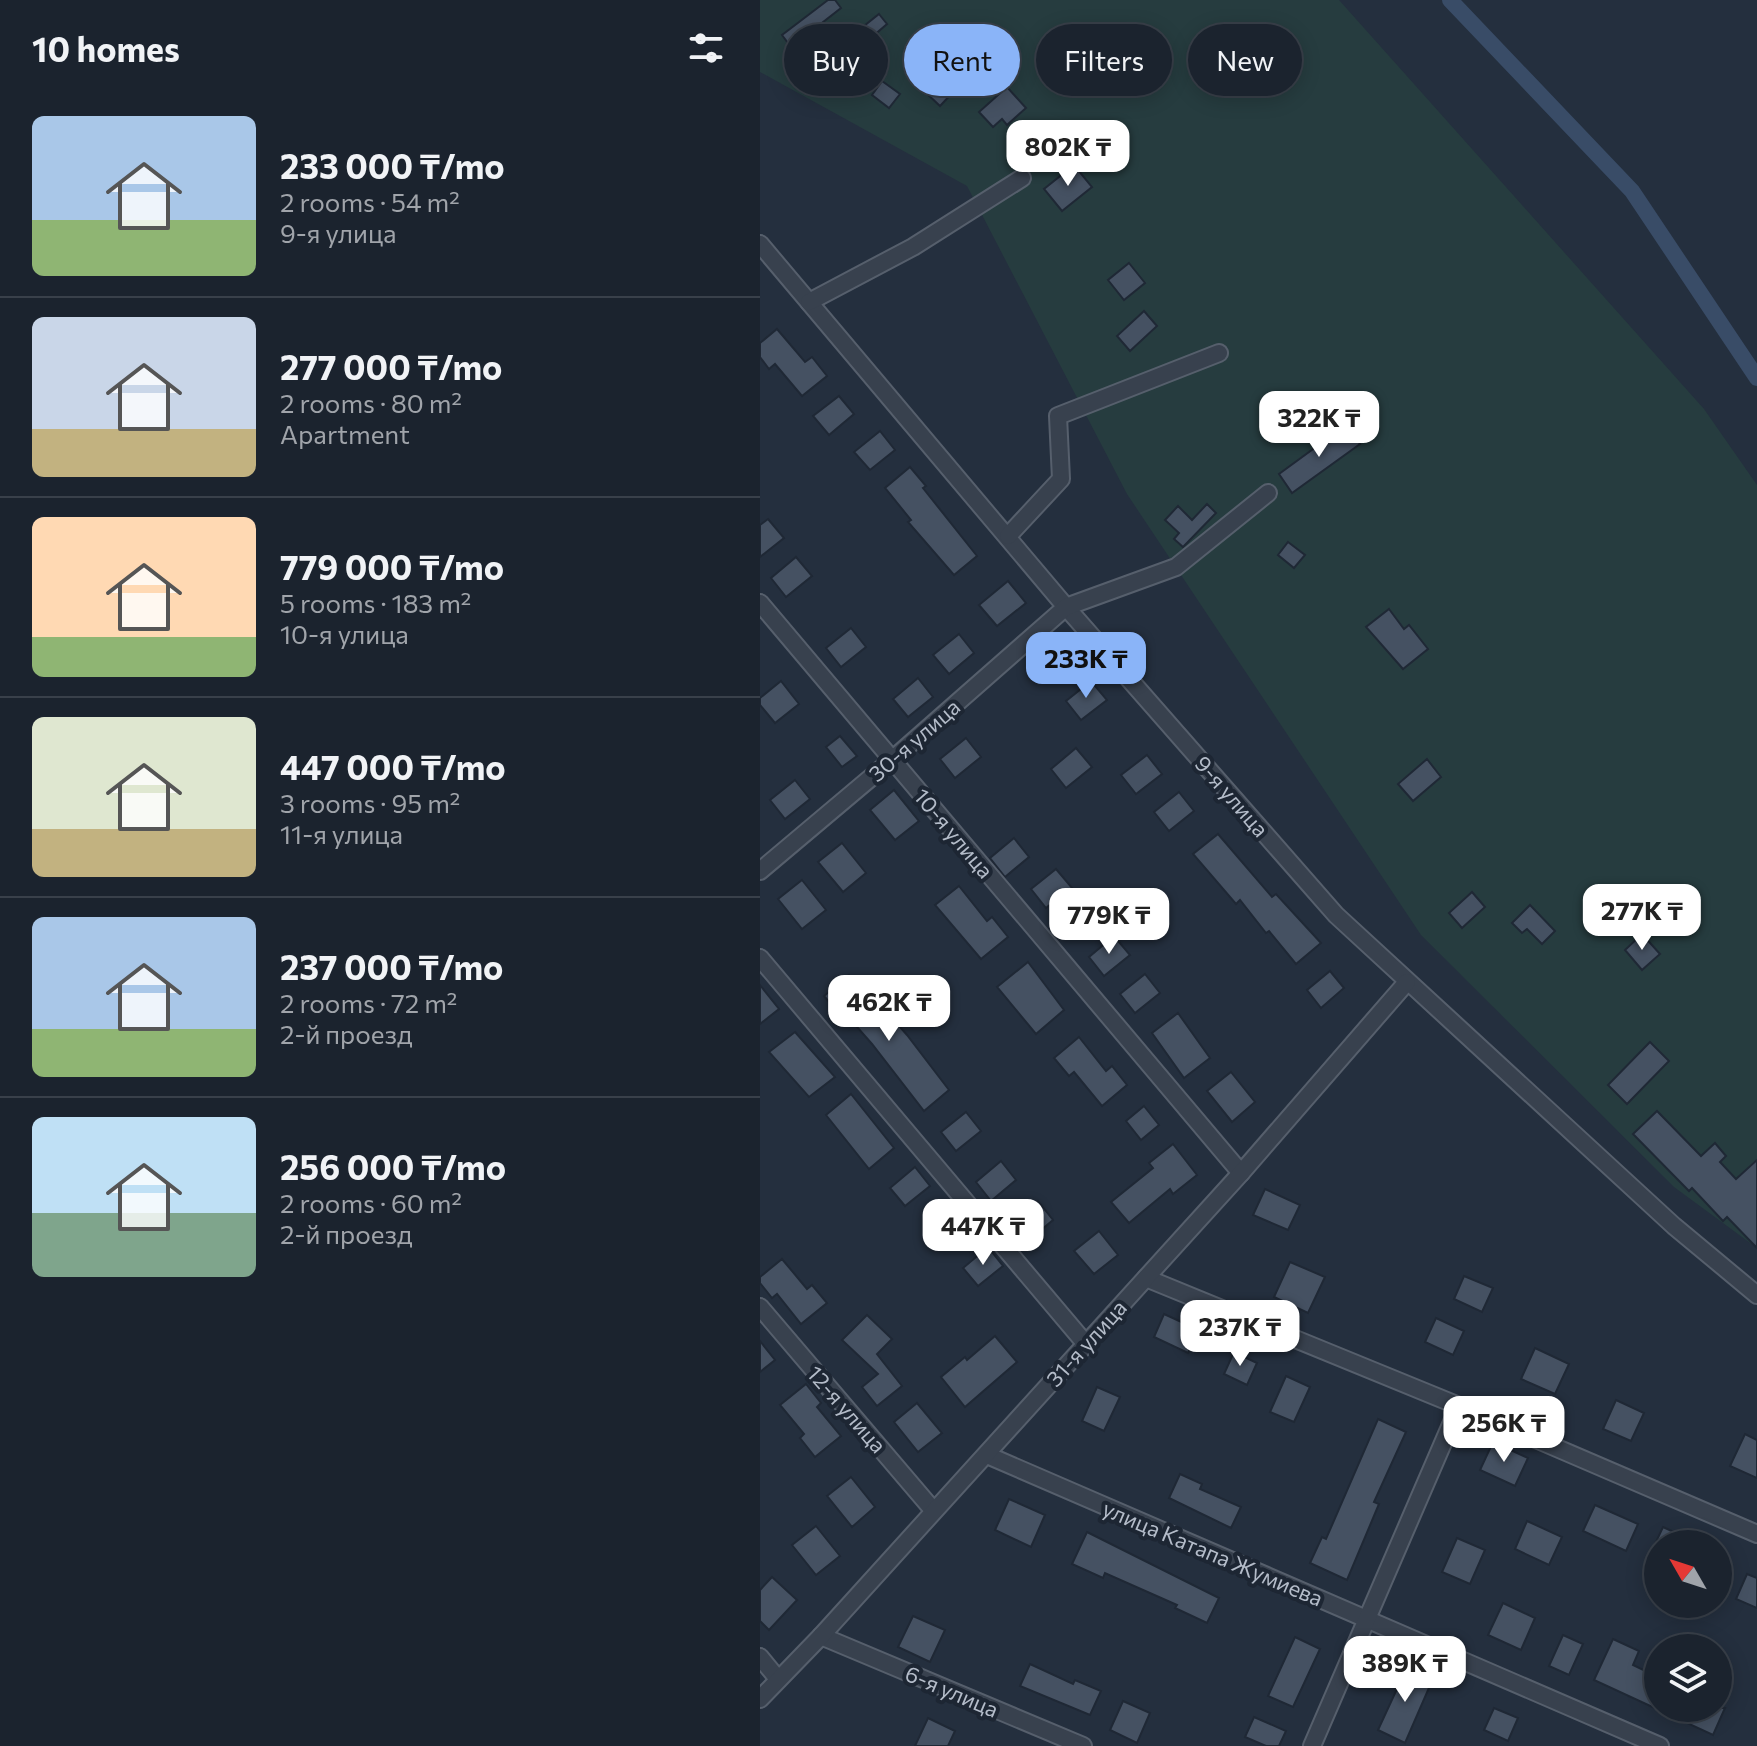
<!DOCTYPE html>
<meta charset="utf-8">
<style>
:root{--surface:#1b232e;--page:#242b36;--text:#f1f3f6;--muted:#a0a4aa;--line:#39404a;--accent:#8ab4f8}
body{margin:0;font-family:Commissioner,sans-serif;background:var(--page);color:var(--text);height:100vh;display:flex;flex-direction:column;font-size:30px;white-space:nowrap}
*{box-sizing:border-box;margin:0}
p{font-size:26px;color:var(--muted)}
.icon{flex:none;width:44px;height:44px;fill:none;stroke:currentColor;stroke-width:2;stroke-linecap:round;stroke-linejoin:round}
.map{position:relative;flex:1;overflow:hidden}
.panel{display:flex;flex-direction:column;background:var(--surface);width:760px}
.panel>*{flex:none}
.top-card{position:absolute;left:24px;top:24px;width:760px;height:72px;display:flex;gap:16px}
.needle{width:52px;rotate:309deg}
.buttons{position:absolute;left:884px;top:1530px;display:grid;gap:16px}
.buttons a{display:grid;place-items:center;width:88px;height:88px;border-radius:50%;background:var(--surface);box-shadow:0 4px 20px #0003,0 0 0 2px var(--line);font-size:40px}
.price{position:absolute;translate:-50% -68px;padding:0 18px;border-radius:16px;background:#fff;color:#222;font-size:26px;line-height:52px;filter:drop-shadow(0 2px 4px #0008)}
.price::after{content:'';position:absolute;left:50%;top:48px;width:24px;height:18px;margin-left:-12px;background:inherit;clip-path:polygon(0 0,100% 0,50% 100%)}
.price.active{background:var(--accent);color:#111}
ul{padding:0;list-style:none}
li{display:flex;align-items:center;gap:24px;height:200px;padding:0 32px}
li+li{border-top:2px solid var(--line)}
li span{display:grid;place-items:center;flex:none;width:224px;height:160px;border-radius:12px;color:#555}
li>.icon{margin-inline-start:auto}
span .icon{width:96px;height:96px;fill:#fffc;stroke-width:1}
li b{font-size:34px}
h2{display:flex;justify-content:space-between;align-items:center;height:96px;padding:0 32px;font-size:34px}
.pill{padding:0 28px;border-radius:36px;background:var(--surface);box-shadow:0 4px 20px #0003,0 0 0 2px var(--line);font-size:28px;line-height:72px}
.pill.active{background:var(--accent);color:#111}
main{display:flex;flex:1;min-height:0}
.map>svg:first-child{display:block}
.green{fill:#263c3f}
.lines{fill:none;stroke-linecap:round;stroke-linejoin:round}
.canal{stroke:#394c67;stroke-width:16}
.building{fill:#455162;stroke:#1f2835;stroke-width:2}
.minor-casing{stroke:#565f6c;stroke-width:20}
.minor{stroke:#38414e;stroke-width:16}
.labels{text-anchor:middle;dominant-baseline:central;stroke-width:8;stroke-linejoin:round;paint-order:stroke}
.street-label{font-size:22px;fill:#b4bcc9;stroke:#1d2633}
</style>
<main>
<section class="panel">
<h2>10 homes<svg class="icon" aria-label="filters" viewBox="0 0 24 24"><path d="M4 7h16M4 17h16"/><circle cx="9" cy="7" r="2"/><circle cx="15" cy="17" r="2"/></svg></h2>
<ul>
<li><span style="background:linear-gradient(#a9c7e8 65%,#8fb573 0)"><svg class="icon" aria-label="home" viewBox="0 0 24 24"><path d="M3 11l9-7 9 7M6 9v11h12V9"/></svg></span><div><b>233 000 ₸/mo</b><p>2 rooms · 54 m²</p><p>9-я улица</p></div></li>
<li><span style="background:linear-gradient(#c9d6e8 70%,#c2b280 0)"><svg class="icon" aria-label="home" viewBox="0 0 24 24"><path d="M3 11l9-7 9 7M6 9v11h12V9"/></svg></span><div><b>277 000 ₸/mo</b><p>2 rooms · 80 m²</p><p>Apartment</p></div></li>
<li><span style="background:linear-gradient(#ffd9b3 75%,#8fb573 0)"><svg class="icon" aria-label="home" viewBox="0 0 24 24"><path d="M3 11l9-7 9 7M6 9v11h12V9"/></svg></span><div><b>779 000 ₸/mo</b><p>5 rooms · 183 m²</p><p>10-я улица</p></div></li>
<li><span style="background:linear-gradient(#dfe7d0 70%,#c2b280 0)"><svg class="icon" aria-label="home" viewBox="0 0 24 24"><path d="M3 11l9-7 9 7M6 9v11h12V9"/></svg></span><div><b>447 000 ₸/mo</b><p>3 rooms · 95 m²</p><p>11-я улица</p></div></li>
<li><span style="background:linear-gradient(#a9c7e8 70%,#8fb573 0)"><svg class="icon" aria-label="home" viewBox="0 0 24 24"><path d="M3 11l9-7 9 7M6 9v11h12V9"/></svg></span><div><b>237 000 ₸/mo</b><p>2 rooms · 72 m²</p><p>2-й проезд</p></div></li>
<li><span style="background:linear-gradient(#bfe0f5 60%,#7fa58c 0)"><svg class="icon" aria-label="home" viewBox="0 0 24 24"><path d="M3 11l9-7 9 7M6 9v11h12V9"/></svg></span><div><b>256 000 ₸/mo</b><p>2 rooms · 60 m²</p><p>2-й проезд</p></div></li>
</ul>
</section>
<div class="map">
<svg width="997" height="1746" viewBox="0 0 997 1746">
<rect width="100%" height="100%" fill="#242f3e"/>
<path class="green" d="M 0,0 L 579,0 L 944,409 L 997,485 L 997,1248 L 914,1187 L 661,935 L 367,494 L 207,186 L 0,72 Z"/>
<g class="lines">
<path class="canal" d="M 690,0 L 872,191 L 997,378"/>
</g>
<g class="building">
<path d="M 68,0 L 75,0 L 81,8 L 31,47 L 22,35 Z"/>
<path d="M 119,14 L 127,24 L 112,37 L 104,26 Z"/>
<path d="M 179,73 L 196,89 L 180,106 L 163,90 Z"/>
<path d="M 122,81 L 140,94 L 129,108 L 112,95 Z"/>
<path d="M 247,87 L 266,108 L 247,125 L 242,119 L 233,127 L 219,112 Z"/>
<path d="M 314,165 L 332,187 L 302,211 L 284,189 Z"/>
<path d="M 369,263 L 385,283 L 364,300 L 348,280 Z"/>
<path d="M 384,311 L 397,326 L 370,351 L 357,336 Z"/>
<path d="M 17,329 L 45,362 L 52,357 L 67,376 L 42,396 L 15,364 L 9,369 L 0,357 L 0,343 Z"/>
<path d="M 79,396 L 94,414 L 69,435 L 53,416 Z"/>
<path d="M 586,425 L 600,444 L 532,493 L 519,474 Z"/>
<path d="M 120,431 L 135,450 L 110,470 L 94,452 Z"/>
<path d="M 150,467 L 166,486 L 163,488 L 217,556 L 194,575 L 148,522 L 151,520 L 125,488 Z"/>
<path d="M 447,504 L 456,513 L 423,547 L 414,539 L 419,533 L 405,520 L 418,506 L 432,520 Z"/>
<path d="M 8,519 L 24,538 L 0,557 L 0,525 Z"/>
<path d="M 528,542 L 545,555 L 534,568 L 518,555 Z"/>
<path d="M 36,557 L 52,576 L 26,597 L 11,578 Z"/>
<path d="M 248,581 L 266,603 L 237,626 L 219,605 Z"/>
<path d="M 629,609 L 644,629 L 649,625 L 668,649 L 643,669 L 606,627 Z"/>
<path d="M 91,628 L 106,647 L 81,667 L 66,648 Z"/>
<path d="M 199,634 L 214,653 L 189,674 L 173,655 Z"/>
<path d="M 158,678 L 173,697 L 148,717 L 133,699 Z"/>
<path d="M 21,681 L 39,704 L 15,723 L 0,705 L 0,698 Z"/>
<path d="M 331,681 L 347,700 L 321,720 L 306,701 Z"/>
<path d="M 80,736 L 97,756 L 82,767 L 66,747 Z"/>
<path d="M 206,738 L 221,757 L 195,778 L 180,759 Z"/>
<path d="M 316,748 L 332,767 L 306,788 L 291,769 Z"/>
<path d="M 387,755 L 402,774 L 376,794 L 361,775 Z"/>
<path d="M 667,759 L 681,777 L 653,801 L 638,784 Z"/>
<path d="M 35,780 L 50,799 L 25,819 L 10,800 Z"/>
<path d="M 134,790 L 159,821 L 135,840 L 110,810 Z"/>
<path d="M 419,792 L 434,811 L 409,831 L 394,812 Z"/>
<path d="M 458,834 L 512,897 L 516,894 L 561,943 L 536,964 L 509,931 L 506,933 L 480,900 L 476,904 L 433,854 Z"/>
<path d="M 254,838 L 269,857 L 245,877 L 230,858 Z"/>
<path d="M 82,843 L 106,873 L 83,892 L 58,862 Z"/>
<path d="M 296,869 L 323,901 L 327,898 L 342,917 L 317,937 L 291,904 L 286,908 L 271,889 Z"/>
<path d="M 42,880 L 66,910 L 42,929 L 18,899 Z"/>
<path d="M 199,886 L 227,921 L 232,917 L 248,937 L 221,959 L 175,905 Z"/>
<path d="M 859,890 L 875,906 L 854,927 L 838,911 Z"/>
<path d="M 712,892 L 725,907 L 702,928 L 689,913 Z"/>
<path d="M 770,905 L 795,931 L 782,944 L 767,929 L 762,933 L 752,923 Z"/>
<path d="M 882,934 L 900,954 L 882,970 L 865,950 Z"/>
<path d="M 354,936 L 370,955 L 344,976 L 329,957 Z"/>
<path d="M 268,962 L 304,1010 L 276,1034 L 237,987 Z"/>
<path d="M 570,971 L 584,988 L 561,1008 L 547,990 Z"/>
<path d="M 385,974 L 400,993 L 375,1013 L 360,994 Z"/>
<path d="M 89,975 L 116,1009 L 121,1005 L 147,1035 L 189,1090 L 164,1111 L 112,1044 L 83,1011 L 79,1014 L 64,996 Z"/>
<path d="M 0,985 L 19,1009 L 0,1024 Z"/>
<path d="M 418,1013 L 450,1058 L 424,1078 L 392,1033 Z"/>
<path d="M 35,1032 L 75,1077 L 49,1097 L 9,1052 Z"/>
<path d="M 319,1037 L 346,1071 L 352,1066 L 367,1085 L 342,1106 L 314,1072 L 309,1076 L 294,1058 Z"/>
<path d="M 890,1042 L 909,1061 L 867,1104 L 848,1085 Z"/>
<path d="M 471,1072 L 495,1102 L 472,1122 L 447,1091 Z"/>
<path d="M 91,1094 L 134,1148 L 109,1169 L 66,1115 Z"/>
<path d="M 384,1106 L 399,1125 L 381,1140 L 366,1121 Z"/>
<path d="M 897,1111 L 941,1156 L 955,1143 L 966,1156 L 960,1162 L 976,1179 L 997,1160 L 997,1248 L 967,1217 L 963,1221 L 932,1188 L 929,1191 L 873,1134 Z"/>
<path d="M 206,1112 L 221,1131 L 196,1151 L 181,1132 Z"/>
<path d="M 413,1144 L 437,1175 L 413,1194 L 410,1189 L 369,1223 L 351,1202 L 393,1168 L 389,1163 Z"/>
<path d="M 241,1161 L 256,1180 L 231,1201 L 216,1182 Z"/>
<path d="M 155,1167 L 170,1186 L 145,1206 L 130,1188 Z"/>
<path d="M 505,1189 L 540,1205 L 528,1230 L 493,1215 Z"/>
<path d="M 278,1201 L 293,1220 L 268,1241 L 252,1222 Z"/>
<path d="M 192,1203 L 208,1222 L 182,1243 L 167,1224 Z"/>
<path d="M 339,1231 L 358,1255 L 334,1274 L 314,1251 Z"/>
<path d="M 228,1247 L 243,1266 L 218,1286 L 203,1268 Z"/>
<path d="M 22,1259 L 47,1289 L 52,1285 L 67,1303 L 41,1324 L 17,1294 L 12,1298 L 0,1283 L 0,1277 Z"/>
<path d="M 530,1262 L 565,1277 L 548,1313 L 514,1297 Z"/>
<path d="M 704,1276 L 733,1288 L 722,1312 L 694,1299 Z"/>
<path d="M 404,1314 L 439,1330 L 428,1353 L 394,1337 Z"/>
<path d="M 107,1315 L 132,1339 L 117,1354 L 142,1386 L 117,1406 L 102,1387 L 118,1374 L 82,1340 Z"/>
<path d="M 676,1318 L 704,1331 L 693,1355 L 665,1342 Z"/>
<path d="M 235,1336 L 257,1362 L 205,1407 L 181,1377 L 205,1357 L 207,1360 Z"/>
<path d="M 0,1341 L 15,1360 L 0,1372 Z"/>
<path d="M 775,1348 L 809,1364 L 795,1394 L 761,1379 Z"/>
<path d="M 474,1352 L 497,1363 L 487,1385 L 464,1374 Z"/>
<path d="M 526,1376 L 550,1387 L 534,1422 L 510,1412 Z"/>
<path d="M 46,1384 L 61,1403 L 57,1407 L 81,1436 L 55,1457 L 40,1438 L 44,1434 L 20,1405 Z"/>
<path d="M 337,1387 L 360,1397 L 344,1431 L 322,1421 Z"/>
<path d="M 856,1400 L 884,1413 L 871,1441 L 843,1429 Z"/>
<path d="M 157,1403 L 182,1433 L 158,1452 L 134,1422 Z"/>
<path d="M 618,1419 L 646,1432 L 614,1502 L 619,1504 L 587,1580 L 550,1563 L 562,1537 L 566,1539 Z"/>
<path d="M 985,1434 L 997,1440 L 997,1478 L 970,1466 Z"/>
<path d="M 733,1442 L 768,1458 L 755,1486 L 720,1470 Z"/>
<path d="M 420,1474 L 442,1484 L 440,1489 L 481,1507 L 471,1528 L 409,1498 Z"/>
<path d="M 91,1477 L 115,1507 L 92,1527 L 67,1496 Z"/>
<path d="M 249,1499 L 285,1515 L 271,1547 L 235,1530 Z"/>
<path d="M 835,1505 L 878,1524 L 866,1551 L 823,1531 Z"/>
<path d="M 767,1521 L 802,1537 L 789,1565 L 755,1549 Z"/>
<path d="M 56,1526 L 80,1556 L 56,1575 L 32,1545 Z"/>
<path d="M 903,1527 L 940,1544 L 895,1544 Z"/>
<path d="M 327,1532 L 459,1598 L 447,1623 L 415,1608 L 417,1605 L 345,1573 L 343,1578 L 312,1564 Z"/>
<path d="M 697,1538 L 725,1550 L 710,1584 L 682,1572 Z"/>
<path d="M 987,1574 L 997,1578 L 997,1608 L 976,1599 Z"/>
<path d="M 12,1577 L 37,1600 L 9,1630 L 0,1621 L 0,1590 Z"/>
<path d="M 743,1603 L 775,1618 L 761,1650 L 728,1635 Z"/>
<path d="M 153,1616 L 185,1630 L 170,1662 L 138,1647 Z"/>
<path d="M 803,1635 L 823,1644 L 809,1675 L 789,1666 Z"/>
<path d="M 535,1637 L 560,1649 L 533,1707 L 508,1696 Z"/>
<path d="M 853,1639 L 879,1651 L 873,1665 L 898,1677 L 898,1708 L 965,1708 L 953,1735 L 834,1680 Z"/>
<path d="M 270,1664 L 313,1684 L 315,1680 L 341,1691 L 330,1715 L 260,1686 Z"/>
<path d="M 640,1667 L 672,1681 L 645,1743 L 618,1730 L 637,1689 L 632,1686 Z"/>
<path d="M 363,1701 L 390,1713 L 377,1743 L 350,1730 Z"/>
<path d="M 734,1708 L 758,1718 L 748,1741 L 724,1730 Z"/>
<path d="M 494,1717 L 526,1731 L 519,1746 L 506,1746 L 485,1737 Z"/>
<path d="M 168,1718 L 195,1731 L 188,1746 L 155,1746 Z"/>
</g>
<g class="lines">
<defs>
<g id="minor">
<path d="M 0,244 L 306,607 L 576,915 L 914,1226 L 997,1295"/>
<path d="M 49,302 L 153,247 L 262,178"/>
<path d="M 248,536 L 301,479 L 298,416 L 459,353"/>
<path d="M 0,603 L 481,1173"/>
<path d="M 0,871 L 133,759 L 306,607 L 416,567 L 508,493"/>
<path d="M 0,958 L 325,1343"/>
<path d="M 386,1278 L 699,1406 L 997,1534"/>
<path d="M 0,1307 L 173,1510"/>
<path d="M 227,1455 L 900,1746"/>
<path d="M 61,1636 L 323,1746"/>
<path d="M 0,1657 L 18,1679"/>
<path d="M 0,1699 L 61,1636 L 481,1173 L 647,982"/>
<path d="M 552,1746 L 699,1406"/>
</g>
</defs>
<use href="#minor" class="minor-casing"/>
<use href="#minor" class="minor"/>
</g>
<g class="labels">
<g class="street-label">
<text transform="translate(154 740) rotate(-41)">30-я улица</text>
<text transform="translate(472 796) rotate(49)">9-я улица</text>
<text transform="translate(194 833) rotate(50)">10-я улица</text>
<text transform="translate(326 1343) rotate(-48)">31-я улица</text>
<text transform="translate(87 1409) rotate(49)">12-я улица</text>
<text transform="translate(453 1553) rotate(23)">улица Катапа Жумиева</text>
<text transform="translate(192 1691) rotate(23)">6-я улица</text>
</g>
</g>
</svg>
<div class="buttons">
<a><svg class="needle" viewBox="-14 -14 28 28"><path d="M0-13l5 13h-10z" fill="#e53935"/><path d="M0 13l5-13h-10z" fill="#a0a4aa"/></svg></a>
<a><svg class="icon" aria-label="layers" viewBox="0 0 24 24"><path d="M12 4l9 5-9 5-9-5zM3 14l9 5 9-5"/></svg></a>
</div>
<b class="price" style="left:308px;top:188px">802K ₸</b>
<b class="price" style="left:559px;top:459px">322K ₸</b>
<b class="price active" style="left:326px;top:700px">233K ₸</b>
<b class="price" style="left:882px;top:952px">277K ₸</b>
<b class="price" style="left:349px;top:956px">779K ₸</b>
<b class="price" style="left:129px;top:1043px">462K ₸</b>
<b class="price" style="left:223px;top:1267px">447K ₸</b>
<b class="price" style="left:480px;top:1368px">237K ₸</b>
<b class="price" style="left:744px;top:1464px">256K ₸</b>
<b class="price" style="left:645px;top:1704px">389K ₸</b>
<div class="top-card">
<a class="pill">Buy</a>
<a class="pill active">Rent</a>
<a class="pill">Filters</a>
<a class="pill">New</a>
</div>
</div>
</main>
